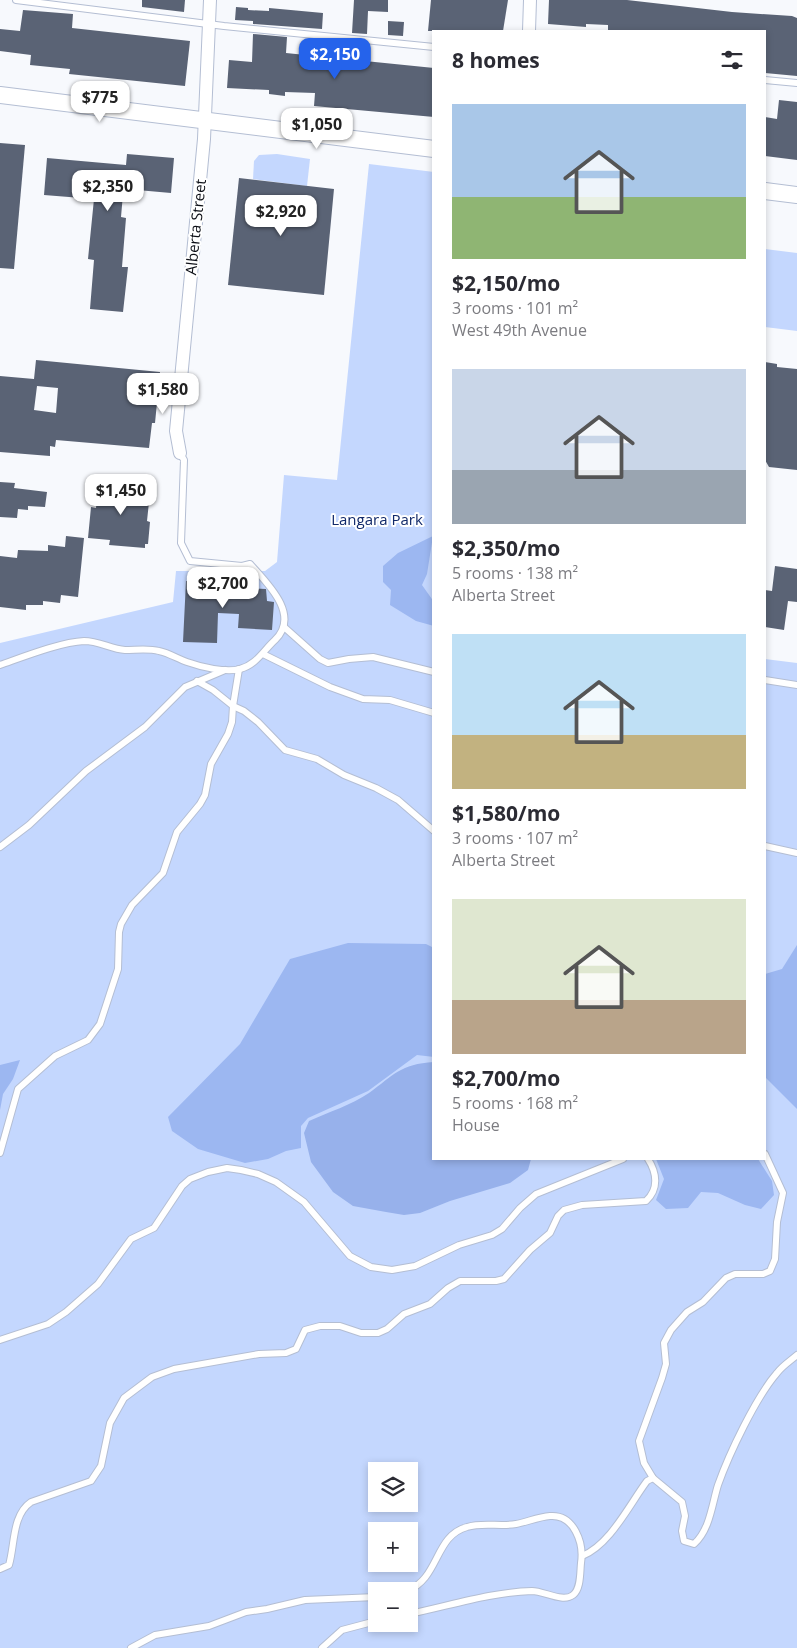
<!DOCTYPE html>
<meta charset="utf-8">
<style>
:root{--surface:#fff;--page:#f7f7f7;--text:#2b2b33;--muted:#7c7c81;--accent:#2563eb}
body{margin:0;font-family:"Open Sans",sans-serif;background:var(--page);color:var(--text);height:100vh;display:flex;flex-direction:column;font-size:19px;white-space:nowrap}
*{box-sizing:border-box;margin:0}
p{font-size:16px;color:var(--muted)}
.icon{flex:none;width:28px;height:28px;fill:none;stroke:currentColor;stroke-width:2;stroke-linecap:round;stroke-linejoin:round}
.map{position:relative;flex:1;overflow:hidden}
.side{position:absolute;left:432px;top:30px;width:334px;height:1130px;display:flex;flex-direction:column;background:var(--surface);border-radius:0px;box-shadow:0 2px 8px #0003}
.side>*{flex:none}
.tools{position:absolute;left:368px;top:1462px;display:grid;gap:10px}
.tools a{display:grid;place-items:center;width:50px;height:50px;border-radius:0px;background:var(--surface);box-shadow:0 2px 8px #0003;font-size:25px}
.price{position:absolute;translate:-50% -42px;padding:0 11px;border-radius:10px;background:#fff;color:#222;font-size:16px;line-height:32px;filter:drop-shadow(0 1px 2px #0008)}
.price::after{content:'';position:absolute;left:50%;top:30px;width:15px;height:11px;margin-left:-8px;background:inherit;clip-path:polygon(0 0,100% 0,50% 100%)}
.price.on{background:var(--accent);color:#fff}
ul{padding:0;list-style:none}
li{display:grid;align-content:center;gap:10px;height:265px;padding:0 20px}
li span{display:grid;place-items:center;height:155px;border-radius:0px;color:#555}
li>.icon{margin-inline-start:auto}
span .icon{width:90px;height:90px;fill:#fffc;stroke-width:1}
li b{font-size:21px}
h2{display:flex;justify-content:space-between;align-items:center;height:60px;padding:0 20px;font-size:21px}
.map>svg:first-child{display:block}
.green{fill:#c4d7fe;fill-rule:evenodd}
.forest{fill:#9cb7f1}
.water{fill:#97b1eb}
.building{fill:#5a6375;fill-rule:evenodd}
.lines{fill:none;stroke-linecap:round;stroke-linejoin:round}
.service-casing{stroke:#b4bed3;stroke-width:8}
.minor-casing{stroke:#b4bed3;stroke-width:14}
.tertiary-casing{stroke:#b4bed3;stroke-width:18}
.service{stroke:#fff;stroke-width:6}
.minor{stroke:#fff;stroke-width:12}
.tertiary{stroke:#fff;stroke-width:16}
.labels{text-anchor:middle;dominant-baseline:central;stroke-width:4;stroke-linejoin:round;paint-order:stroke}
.street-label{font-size:15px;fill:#0d1017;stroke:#fff}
.park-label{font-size:15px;fill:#11296a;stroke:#fff}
</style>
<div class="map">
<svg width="797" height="1648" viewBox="0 0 797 1648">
<rect width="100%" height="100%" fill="#f7f9fd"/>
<g class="green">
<path d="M 277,154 L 310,159 L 307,186 L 253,179 L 254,161 L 259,155 Z"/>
<path d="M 369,164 L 434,172 L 434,1159 L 765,1159 L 765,659 L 797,663 L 797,1648 L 0,1648 L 0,643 L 173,602 L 176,571 L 265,571 L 277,562 L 284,475 L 337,480 ZM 376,1471 L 409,1471 L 409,1504 L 376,1504 ZM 376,1531 L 409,1531 L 409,1564 L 376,1564 ZM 376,1591 L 409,1591 L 409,1624 L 376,1624 Z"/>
<path d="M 765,249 L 797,253 L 797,331 L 765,327 Z"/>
</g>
<g class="forest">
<path d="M 433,536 L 427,574 L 422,585 L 434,602 L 434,626 L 416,621 L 390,605 L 391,590 L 383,582 L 383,566 L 398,553 Z"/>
<path d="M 348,943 L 426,944 L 434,948 L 434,1057 L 417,1055 L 368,1091 L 308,1118 L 301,1126 L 301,1148 L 286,1151 L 268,1159 L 245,1163 L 198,1149 L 172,1131 L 168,1117 L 240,1044 L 290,959 Z"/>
<path d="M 797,945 L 797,1109 L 765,1077 L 765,974 L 782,969 Z"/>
<path d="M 20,1060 L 13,1079 L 3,1094 L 0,1110 L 0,1065 Z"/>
<path d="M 656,1159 L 758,1159 L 772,1181 L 774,1195 L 761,1209 L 745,1205 L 718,1193 L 701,1192 L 688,1208 L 666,1209 L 656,1200 L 664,1179 Z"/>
</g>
<path class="water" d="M 434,1062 L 434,1159 L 531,1159 L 528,1170 L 510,1183 L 450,1201 L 420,1213 L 404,1215 L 386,1212 L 353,1206 L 333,1192 L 311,1162 L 304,1133 L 309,1121 C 329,1112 351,1105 369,1093 C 394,1075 400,1064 434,1062 Z"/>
<g class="building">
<path d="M 142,0 L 185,0 L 184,12 L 142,7 Z"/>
<path d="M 354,0 L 388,0 L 388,12 L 368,11 L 367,34 L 352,33 Z"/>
<path d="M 431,0 L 508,0 L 503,31 L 428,31 Z"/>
<path d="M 549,0 L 627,0 L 732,12 L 792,16 L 797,18 L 797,76 L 765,73 L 765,31 L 608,31 L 608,25 L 586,24 L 586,27 L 548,24 Z"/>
<path d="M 236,7 L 248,8 L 248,10 L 269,11 L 269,8 L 323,13 L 322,29 L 253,24 L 253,21 L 235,20 Z"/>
<path d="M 23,10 L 73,14 L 72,28 L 190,41 L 185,86 L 69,74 L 70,69 L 30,65 L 31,55 L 0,51 L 0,29 L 20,31 Z"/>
<path d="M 388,21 L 404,22 L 403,36 L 388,35 Z"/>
<path d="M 253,34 L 287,37 L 286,53 L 434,68 L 434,117 L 314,106 L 315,93 L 285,92 L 285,96 L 269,94 L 269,90 L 227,88 L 229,60 L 252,62 Z"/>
<path d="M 779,100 L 797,102 L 797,160 L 765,156 L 765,117 L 777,119 Z"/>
<path d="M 0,143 L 25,145 L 14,269 L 0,268 Z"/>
<path d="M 127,154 L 174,158 L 171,193 L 126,189 L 126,194 L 123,194 L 121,217 L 126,218 L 122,267 L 128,267 L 123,312 L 90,309 L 94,260 L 88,259 L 94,199 L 44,195 L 47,158 L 126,165 Z"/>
<path d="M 239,178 L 334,189 L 324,295 L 228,285 Z"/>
<path d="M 36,360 L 160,372 L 155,423 L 152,423 L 149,448 L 56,440 L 55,447 L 50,446 L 50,456 L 0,452 L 0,376 L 34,379 ZM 37,386 L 58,388 L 56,413 L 34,410 Z"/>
<path d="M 765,362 L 777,364 L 777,367 L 797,369 L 797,470 L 769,467 L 765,460 Z"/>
<path d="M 103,479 L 116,480 L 116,483 L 133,485 L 133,488 L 145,489 L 144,501 L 149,502 L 147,521 L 150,522 L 148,544 L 145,544 L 145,548 L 109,545 L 110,540 L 88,538 L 91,507 L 96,508 L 97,496 L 101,496 Z"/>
<path d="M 0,482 L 15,483 L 14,488 L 47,492 L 45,507 L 28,506 L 28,510 L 18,509 L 17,518 L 0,517 Z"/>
<path d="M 66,536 L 84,538 L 78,597 L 61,595 L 60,603 L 43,601 L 43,605 L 26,605 L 26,610 L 0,607 L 0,556 L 17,558 L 18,550 L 48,551 L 48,545 L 65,547 Z"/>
<path d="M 775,566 L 797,569 L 797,602 L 788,601 L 784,630 L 765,627 L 765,590 L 772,591 Z"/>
<path d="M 186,581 L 246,584 L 246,588 L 266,589 L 267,601 L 274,602 L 272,630 L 238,628 L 239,614 L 218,613 L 217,643 L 183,642 Z"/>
</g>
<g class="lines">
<defs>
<g id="service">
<path d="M 16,0 L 224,26 L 434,47"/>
<path d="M 765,80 L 797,83"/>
<path d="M 284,627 L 320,659 L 328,663 L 349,659 L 373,657 L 434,672"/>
<path d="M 263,654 L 330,687 L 363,699 L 390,700 L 434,713"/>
<path d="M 0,665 C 23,657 61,642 84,641 C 99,641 111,649 125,650 C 136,650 148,648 159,651 C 169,653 178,659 187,662 C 201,667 226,673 240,669 C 256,665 263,651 275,640 C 301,615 267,583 250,564 L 242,566 L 190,561 L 181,543 L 184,460 L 180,453"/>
<path d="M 765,680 L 797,685"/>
<path d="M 197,681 L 213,690 L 233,706 L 244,711 L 258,722 L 285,750 L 317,759 L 344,775 L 376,788 L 398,800 L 434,831"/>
<path d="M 765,846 L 797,853"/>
<path d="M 0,847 L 29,825 L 86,771 L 145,727 L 185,687 L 225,670"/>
<path d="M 0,1153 L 18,1089 L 55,1056 L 88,1040 L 100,1024 L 118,969 L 119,932 L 121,924 L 132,905 L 163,873 L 177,832 L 200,804 L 205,795 L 211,764 L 228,734 L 232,722 L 233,706 L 239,669"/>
<path d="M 765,1154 L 783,1193 L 777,1222 L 775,1259 L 770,1271 L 763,1274 L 735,1274 L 726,1278 L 703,1302 L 687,1312 L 671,1330 L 664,1343 L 666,1364 L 662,1378 L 639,1441 L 644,1463 L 653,1478 L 682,1502 L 685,1516 L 682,1531 L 684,1541 L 694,1544 C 710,1530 712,1504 718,1485 C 729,1454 756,1397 777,1373 C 782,1366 790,1361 797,1355"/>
<path d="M 0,1340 L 48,1324 L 66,1312 L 98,1284 L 131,1239 L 154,1228 L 182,1186 L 190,1179 L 208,1172 L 227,1168 L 241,1170 L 258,1174 L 276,1182 L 304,1202 L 350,1256 L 371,1267 L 392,1270 L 415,1266 L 459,1245 L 492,1235 L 502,1229 L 520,1208 L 536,1194 L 623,1159"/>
<path d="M 582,1556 C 610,1545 629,1505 647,1481 L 653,1478"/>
<path d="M 0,1569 L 9,1565 C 15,1544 12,1515 31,1502 L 91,1481 L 101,1466 L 110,1423 L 124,1398 L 152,1377 L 174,1369 L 259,1354 L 286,1353 L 296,1349 L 305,1330 L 320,1326 L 340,1326 L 361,1333 L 378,1333 L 387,1329 L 404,1314 L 430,1304 L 448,1288 L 460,1281 L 496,1281 L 504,1279 L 530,1250 L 550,1233 L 558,1216 L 564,1210 L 582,1205 L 646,1201 C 659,1189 657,1173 648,1159"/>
<path d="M 407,1591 C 440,1578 434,1536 467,1527 C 483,1522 500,1527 516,1524 C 527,1522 538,1517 550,1516 C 574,1514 584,1543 581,1563 C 580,1572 581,1589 573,1595 C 563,1603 544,1591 532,1591 C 491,1592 449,1606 409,1614"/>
<path d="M 131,1648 L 155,1635 L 209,1626 L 246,1612 L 267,1609 L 305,1600 L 376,1597"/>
<path d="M 322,1648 L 342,1630 L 376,1621"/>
</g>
<g id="minor">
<path d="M 529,31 L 530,0"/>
<path d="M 180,453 L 176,431 L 204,139 L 210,0"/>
</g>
<g id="tertiary">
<path d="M 0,95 L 434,149"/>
<path d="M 765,191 L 797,195"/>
</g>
</defs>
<use href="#service" class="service-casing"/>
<use href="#minor" class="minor-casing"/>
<use href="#tertiary" class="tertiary-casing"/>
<use href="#service" class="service"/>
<use href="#minor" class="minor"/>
<use href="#tertiary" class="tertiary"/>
</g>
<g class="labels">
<g class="street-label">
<text transform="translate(195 227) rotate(-84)">Alberta Street</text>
</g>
<g class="park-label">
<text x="377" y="519">Langara Park</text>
</g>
</g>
</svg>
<div class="tools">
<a><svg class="icon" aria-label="layers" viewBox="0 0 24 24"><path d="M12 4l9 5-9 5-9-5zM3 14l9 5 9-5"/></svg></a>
<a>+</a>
<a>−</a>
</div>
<b class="price on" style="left:335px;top:80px">$2,150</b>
<b class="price" style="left:100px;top:123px">$775</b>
<b class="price" style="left:317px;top:150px">$1,050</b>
<b class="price" style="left:108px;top:212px">$2,350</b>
<b class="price" style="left:281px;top:237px">$2,920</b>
<b class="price" style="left:163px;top:415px">$1,580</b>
<b class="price" style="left:121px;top:516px">$1,450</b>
<b class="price" style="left:223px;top:609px">$2,700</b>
<section class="side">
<h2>8 homes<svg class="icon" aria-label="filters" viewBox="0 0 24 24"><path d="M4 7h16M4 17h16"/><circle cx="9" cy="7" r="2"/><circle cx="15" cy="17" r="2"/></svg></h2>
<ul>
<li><span style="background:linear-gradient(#a9c7e8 60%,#8fb573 0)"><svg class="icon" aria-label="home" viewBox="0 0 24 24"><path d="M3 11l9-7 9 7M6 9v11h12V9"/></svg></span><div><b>$2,150/mo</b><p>3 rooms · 101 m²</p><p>West 49th Avenue</p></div></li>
<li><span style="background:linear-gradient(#c9d6e8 65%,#9aa5b1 0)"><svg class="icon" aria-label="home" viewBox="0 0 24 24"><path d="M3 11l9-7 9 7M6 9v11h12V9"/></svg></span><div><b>$2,350/mo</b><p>5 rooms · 138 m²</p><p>Alberta Street</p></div></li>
<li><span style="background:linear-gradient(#bfe0f5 65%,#c2b280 0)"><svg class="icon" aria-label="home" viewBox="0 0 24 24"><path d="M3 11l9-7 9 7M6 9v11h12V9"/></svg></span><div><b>$1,580/mo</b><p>3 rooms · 107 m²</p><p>Alberta Street</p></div></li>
<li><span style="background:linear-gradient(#dfe7d0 65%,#b9a48a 0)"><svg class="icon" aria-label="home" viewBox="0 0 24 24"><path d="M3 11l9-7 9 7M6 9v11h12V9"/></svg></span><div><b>$2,700/mo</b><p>5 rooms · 168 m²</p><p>House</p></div></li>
</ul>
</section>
</div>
